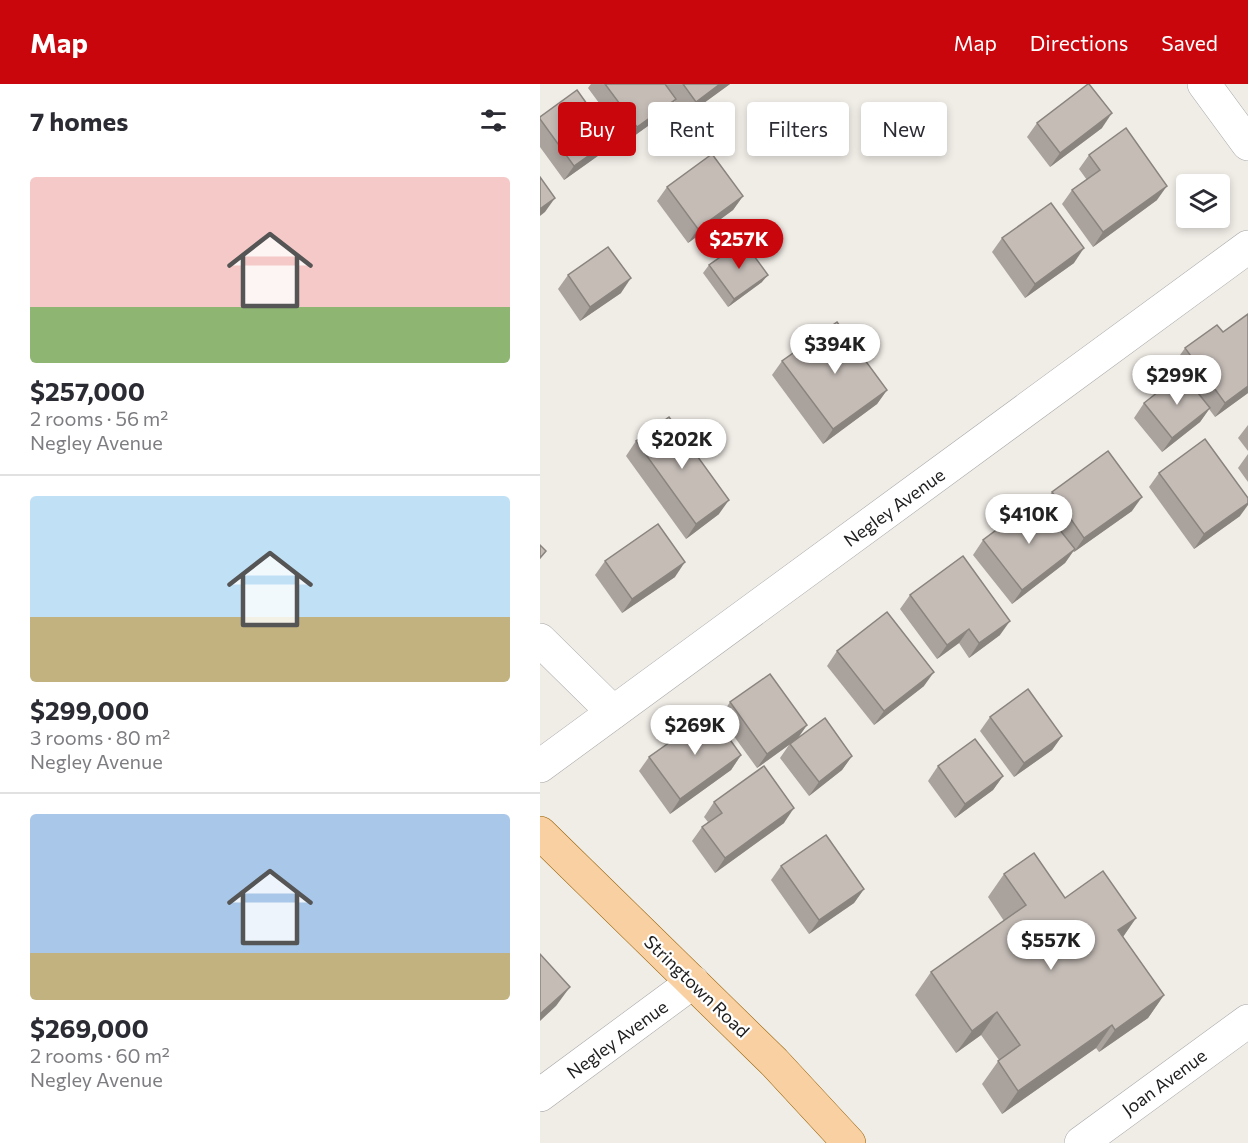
<!DOCTYPE html>
<meta charset="utf-8">
<style>
:root{--surface:#fff;--page:#f2f2f3;--text:#2b2b33;--muted:#7c7c81;--line:#e1e1e2;--accent:#ca060d}
body{margin:0;font-family:Commissioner,sans-serif;background:var(--page);color:var(--text);height:100vh;display:flex;flex-direction:column;font-size:22px;white-space:nowrap}
*{box-sizing:border-box;margin:0}
p{font-size:20px;color:var(--muted)}
.icon{flex:none;width:33px;height:33px;fill:none;stroke:currentColor;stroke-width:2;stroke-linecap:round;stroke-linejoin:round}
.map{position:relative;flex:1;overflow:hidden}
.panel{display:flex;flex-direction:column;background:var(--surface);width:540px}
.panel>*{flex:none}
.banner{position:absolute;left:18px;top:18px;width:570px;height:54px;display:flex;gap:12px}
.controls{position:absolute;left:636px;top:90px;display:grid;gap:12px}
.controls a{display:grid;place-items:center;width:54px;height:54px;border-radius:6px;background:var(--surface);box-shadow:0 3px 9px #0003;font-size:30px}
.price{position:absolute;translate:-50% -51px;padding:0 14px;border-radius:21px;background:#fff;color:#222;font-size:20px;line-height:39px;filter:drop-shadow(0 2px 3px #0008)}
.price::after{content:'';position:absolute;left:50%;top:36px;width:18px;height:14px;margin-left:-9px;background:inherit;clip-path:polygon(0 0,100% 0,50% 100%)}
.price.on{background:var(--accent);color:#fff}
ul{padding:0;list-style:none}
li{display:grid;align-content:center;gap:12px;height:318px;padding:0 30px}
li+li{border-top:2px solid var(--line)}
li span{display:grid;place-items:center;height:186px;border-radius:6px;color:#555}
li>.icon{margin-inline-start:auto}
span .icon{width:108px;height:108px;fill:#fffc;stroke-width:1}
li b{font-size:26px}
h2{display:flex;justify-content:space-between;align-items:center;height:72px;padding:0 30px;font-size:26px}
.pill{padding:0 21px;border-radius:6px;background:var(--surface);box-shadow:0 3px 9px #0003;font-size:21px;line-height:54px}
.pill.on{background:var(--accent);color:#fff}
header{display:flex;align-items:center;gap:36px;box-sizing:border-box;height:84px;padding:0 30px;background:var(--accent);color:#fff}
header strong{font-size:28px}
nav{display:flex;gap:33px;margin-inline-start:auto;font-size:21px}
main{display:flex;flex:1;min-height:0}
.map>svg:first-child{display:block}
.lines{fill:none;stroke-linecap:round;stroke-linejoin:round}
.minor-casing{stroke:#a7a7a7;stroke-width:34}
.major-casing{stroke:#976104;stroke-width:34}
.minor{stroke:#fff;stroke-width:33}
.major{stroke:#f9d0a2;stroke-width:33}
.wall{fill:#a9a29d}
.shaded-wall{fill:#8a847f}
.building{fill:#c5bcb6;stroke:#8a847f;stroke-width:1.5}
.labels{text-anchor:middle;dominant-baseline:central;stroke-width:4.5;stroke-linejoin:round;paint-order:stroke}
.street-label{font-size:18px;fill:#202020;stroke:#fff}
</style>
<header>
<strong>Map</strong>
<nav><a>Map</a><a>Directions</a><a>Saved</a></nav>
</header>
<main>
<section class="panel">
<h2>7 homes<svg class="icon" aria-label="filters" viewBox="0 0 24 24"><path d="M4 7h16M4 17h16"/><circle cx="9" cy="7" r="2"/><circle cx="15" cy="17" r="2"/></svg></h2>
<ul>
<li><span style="background:linear-gradient(#f6c9c9 70%,#8fb573 0)"><svg class="icon" aria-label="home" viewBox="0 0 24 24"><path d="M3 11l9-7 9 7M6 9v11h12V9"/></svg></span><div><b>$257,000</b><p>2 rooms · 56 m²</p><p>Negley Avenue</p></div></li>
<li><span style="background:linear-gradient(#bfe0f5 65%,#c2b280 0)"><svg class="icon" aria-label="home" viewBox="0 0 24 24"><path d="M3 11l9-7 9 7M6 9v11h12V9"/></svg></span><div><b>$299,000</b><p>3 rooms · 80 m²</p><p>Negley Avenue</p></div></li>
<li><span style="background:linear-gradient(#a9c7e8 75%,#c2b280 0)"><svg class="icon" aria-label="home" viewBox="0 0 24 24"><path d="M3 11l9-7 9 7M6 9v11h12V9"/></svg></span><div><b>$269,000</b><p>2 rooms · 60 m²</p><p>Negley Avenue</p></div></li>
</ul>
</section>
<div class="map">
<svg width="708" height="1059" viewBox="0 0 708 1059">
<rect width="100%" height="100%" fill="#f0ece6"/>
<g class="lines">
<defs>
<g id="minor">
<path d="M 664,0 L 708,60"/>
<path d="M 0,556 L 73,628"/>
<path d="M 0,682 L 708,163"/>
<path d="M 0,1011 L 153,898"/>
<path d="M 541,1059 L 708,937"/>
</g>
<path id="major" d="M 0,749 L 234,978 L 309,1059"/>
</defs>
<use href="#minor" class="minor-casing"/>
<use href="#major" class="major-casing"/>
<use href="#minor" class="minor"/>
<use href="#major" class="major"/>
</g>
<g class="wall">
<path d="M 51,0 L 190,0 L 146,32 L 134,17 L 126,29 L 87,57 L 48,4 Z"/>
<path d="M 0,33 L 62,69 L 24,96 L 0,63 Z"/>
<path d="M 497,39 L 562,44 L 510,83 L 487,53 Z"/>
<path d="M 549,71 L 617,116 L 553,163 L 522,120 L 532,106 L 547,96 L 539,85 Z"/>
<path d="M 127,103 L 203,112 L 193,126 L 148,159 L 117,117 Z"/>
<path d="M 462,154 L 534,179 L 485,214 L 452,168 Z"/>
<path d="M 169,181 L 222,198 L 188,223 L 163,189 Z"/>
<path d="M 28,191 L 81,209 L 40,237 L 18,205 Z"/>
<path d="M 645,264 L 708,309 L 675,333 L 669,325 L 660,338 L 622,368 L 594,334 L 604,319 L 653,303 L 635,278 Z"/>
<path d="M 242,277 L 347,306 L 337,320 L 283,360 L 232,291 Z"/>
<path d="M 708,341 L 708,367 L 698,354 Z"/>
<path d="M 96,357 L 179,430 L 146,455 L 86,372 Z"/>
<path d="M 708,370 L 708,398 L 698,384 Z"/>
<path d="M 619,389 L 700,432 L 654,465 L 609,403 Z"/>
<path d="M 512,408 L 592,427 L 534,468 L 533,467 L 525,479 L 472,520 L 433,471 L 443,456 L 502,422 Z"/>
<path d="M 65,477 L 135,493 L 82,529 L 55,491 Z"/>
<path d="M 370,511 L 460,551 L 429,574 L 419,559 L 397,575 L 360,525 Z"/>
<path d="M 297,567 L 384,602 L 334,641 L 287,582 Z"/>
<path d="M 190,618 L 267,641 L 258,654 L 312,672 L 302,686 L 269,712 L 240,674 L 249,661 L 217,684 L 180,633 Z"/>
<path d="M 450,633 L 522,652 L 512,666 L 474,693 L 440,647 Z"/>
<path d="M 201,671 L 191,686 L 130,730 L 99,687 L 109,673 Z"/>
<path d="M 398,682 L 463,692 L 453,706 L 415,734 L 388,697 Z"/>
<path d="M 174,718 L 244,739 L 175,789 L 152,757 L 162,743 L 168,738 L 164,733 Z"/>
<path d="M 241,782 L 324,805 L 314,819 L 269,850 L 231,796 Z"/>
<path d="M 464,790 L 525,814 L 596,834 L 583,853 L 624,911 L 608,934 L 559,968 L 556,964 L 462,1030 L 442,1000 L 459,976 L 441,951 L 416,969 L 375,911 L 391,888 L 464,837 L 448,813 Z"/>
</g>
<g class="shaded-wall">
<path d="M 180,0 L 190,0 L 146,32 L 156,18 Z"/>
<path d="M 136,15 L 126,29 L 87,57 L 97,43 Z"/>
<path d="M 572,29 L 562,44 L 510,83 L 520,69 Z"/>
<path d="M 72,55 L 62,69 L 24,96 L 34,82 Z"/>
<path d="M 627,102 L 617,116 L 553,163 L 563,148 Z"/>
<path d="M 203,112 L 193,126 L 148,159 L 158,145 Z"/>
<path d="M 15,114 L 5,128 L 0,132 L 0,125 Z"/>
<path d="M 544,164 L 534,179 L 485,214 L 495,200 Z"/>
<path d="M 228,191 L 222,198 L 188,223 L 194,215 Z"/>
<path d="M 91,194 L 81,209 L 40,237 L 50,223 Z"/>
<path d="M 708,302 L 708,309 L 675,333 L 685,319 Z"/>
<path d="M 347,306 L 337,320 L 283,360 L 293,345 Z"/>
<path d="M 670,324 L 660,338 L 622,368 L 632,354 Z"/>
<path d="M 602,413 L 592,427 L 534,468 L 544,454 Z"/>
<path d="M 189,416 L 179,430 L 146,455 L 156,440 Z"/>
<path d="M 708,419 L 708,421 L 700,432 L 654,465 L 664,450 Z"/>
<path d="M 535,465 L 525,479 L 472,520 L 482,506 Z"/>
<path d="M 145,478 L 135,493 L 82,529 L 92,515 Z"/>
<path d="M 470,537 L 460,551 L 429,574 L 439,559 Z"/>
<path d="M 429,545 L 419,559 L 397,575 L 407,561 Z"/>
<path d="M 394,588 L 384,602 L 334,641 L 344,627 Z"/>
<path d="M 267,641 L 257,655 L 217,684 L 227,670 Z"/>
<path d="M 522,652 L 512,666 L 474,693 L 484,679 Z"/>
<path d="M 201,671 L 191,686 L 130,730 L 140,715 Z"/>
<path d="M 312,672 L 302,686 L 269,712 L 279,698 Z"/>
<path d="M 463,692 L 453,706 L 415,734 L 425,720 Z"/>
<path d="M 254,724 L 244,739 L 175,789 L 185,774 Z"/>
<path d="M 324,805 L 314,819 L 269,850 L 279,836 Z"/>
<path d="M 596,834 L 580,857 L 578,846 Z"/>
<path d="M 30,903 L 16,922 L 0,937 L 0,930 Z"/>
<path d="M 624,911 L 608,934 L 559,968 L 575,946 Z"/>
<path d="M 457,928 L 441,951 L 416,969 L 432,947 Z"/>
<path d="M 572,941 L 556,964 L 462,1030 L 478,1007 Z"/>
</g>
<g class="building">
<path d="M 65,0 L 125,0 L 136,15 L 97,43 Z"/>
<path d="M 143,0 L 180,0 L 156,18 Z"/>
<path d="M 548,0 L 549,0 L 572,29 L 520,69 L 497,39 Z"/>
<path d="M 37,6 L 72,55 L 34,82 L 0,35 L 0,33 Z"/>
<path d="M 586,44 L 627,102 L 563,148 L 532,106 L 560,86 L 549,71 Z"/>
<path d="M 172,70 L 203,112 L 158,145 L 127,103 Z"/>
<path d="M 0,93 L 15,114 L 0,125 Z"/>
<path d="M 511,119 L 544,164 L 495,200 L 462,154 Z"/>
<path d="M 203,157 L 228,191 L 194,215 L 169,181 Z"/>
<path d="M 68,163 L 91,194 L 50,223 L 28,191 Z"/>
<path d="M 708,230 L 708,302 L 685,319 L 645,264 L 677,241 L 683,248 Z"/>
<path d="M 297,238 L 347,306 L 293,345 L 242,277 Z"/>
<path d="M 642,289 L 670,324 L 632,354 L 604,319 Z"/>
<path d="M 129,333 L 189,416 L 156,440 L 96,357 Z"/>
<path d="M 665,355 L 708,414 L 708,419 L 664,450 L 619,389 Z"/>
<path d="M 568,367 L 602,413 L 544,454 L 512,408 Z"/>
<path d="M 496,416 L 535,465 L 482,506 L 443,456 Z"/>
<path d="M 118,440 L 145,478 L 92,515 L 65,477 Z"/>
<path d="M 0,461 L 6,467 L 0,474 Z"/>
<path d="M 423,472 L 470,537 L 439,559 L 429,545 L 407,561 L 370,511 Z"/>
<path d="M 347,528 L 394,588 L 344,627 L 297,567 Z"/>
<path d="M 230,590 L 267,641 L 227,670 L 190,618 Z"/>
<path d="M 488,605 L 522,652 L 484,679 L 450,633 Z"/>
<path d="M 171,629 L 201,671 L 140,715 L 109,673 Z"/>
<path d="M 285,634 L 312,672 L 279,698 L 250,660 Z"/>
<path d="M 435,655 L 463,692 L 425,720 L 398,682 Z"/>
<path d="M 224,682 L 254,724 L 185,774 L 162,743 L 182,729 L 174,718 Z"/>
<path d="M 286,751 L 324,805 L 279,836 L 241,782 Z"/>
<path d="M 494,769 L 525,814 L 563,787 L 596,834 L 578,846 L 624,911 L 575,946 L 572,941 L 478,1007 L 458,977 L 480,961 L 457,928 L 432,947 L 391,888 L 486,821 L 464,790 Z"/>
<path d="M 0,870 L 30,903 L 0,930 Z"/>
</g>
<g class="labels">
<g class="street-label">
<text transform="translate(354 423) rotate(-36)">Negley Avenue</text>
<text transform="translate(157 902) rotate(44)">Stringtown Road</text>
<text transform="translate(77 955) rotate(-36)">Negley Avenue</text>
<text transform="translate(624 998) rotate(-36)">Joan Avenue</text>
</g>
</g>
</svg>
<div class="controls">
<a><svg class="icon" aria-label="layers" viewBox="0 0 24 24"><path d="M12 4l9 5-9 5-9-5zM3 14l9 5 9-5"/></svg></a>
</div>
<b class="price on" style="left:199px;top:186px">$257K</b>
<b class="price" style="left:295px;top:291px">$394K</b>
<b class="price" style="left:637px;top:322px">$299K</b>
<b class="price" style="left:142px;top:386px">$202K</b>
<b class="price" style="left:489px;top:461px">$410K</b>
<b class="price" style="left:155px;top:672px">$269K</b>
<b class="price" style="left:511px;top:887px">$557K</b>
<div class="banner">
<a class="pill on">Buy</a>
<a class="pill">Rent</a>
<a class="pill">Filters</a>
<a class="pill">New</a>
</div>
</div>
</main>
